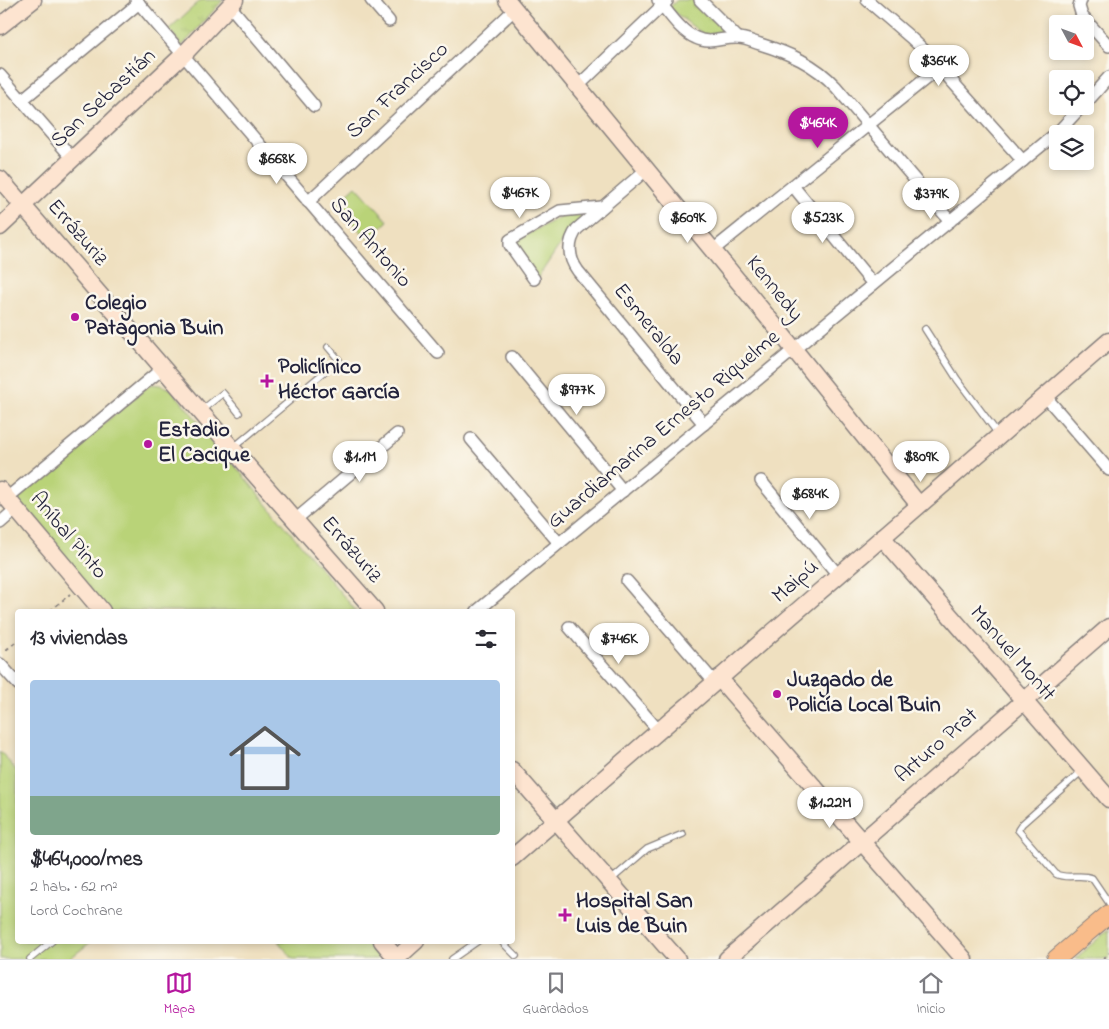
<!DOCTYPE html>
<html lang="es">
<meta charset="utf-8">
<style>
:root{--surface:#fff;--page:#f2f2f3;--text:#2b2b33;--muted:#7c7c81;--line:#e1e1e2;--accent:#b5179e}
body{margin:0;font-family:"Indie Flower",sans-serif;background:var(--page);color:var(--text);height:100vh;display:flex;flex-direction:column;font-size:19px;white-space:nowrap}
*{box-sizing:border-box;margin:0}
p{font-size:16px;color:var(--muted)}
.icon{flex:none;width:28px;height:28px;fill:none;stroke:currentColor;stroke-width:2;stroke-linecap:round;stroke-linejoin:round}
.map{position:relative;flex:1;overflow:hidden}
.side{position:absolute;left:15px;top:609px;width:500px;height:335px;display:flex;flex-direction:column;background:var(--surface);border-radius:5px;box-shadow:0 2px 8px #0003}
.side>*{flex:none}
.needle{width:32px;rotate:131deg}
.tools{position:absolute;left:1049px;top:15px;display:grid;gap:10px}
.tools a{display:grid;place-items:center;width:45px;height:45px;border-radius:5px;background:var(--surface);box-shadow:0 2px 8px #0003;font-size:25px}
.price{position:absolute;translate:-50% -42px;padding:0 11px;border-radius:18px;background:#fff;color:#222;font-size:16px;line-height:32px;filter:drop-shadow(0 1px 2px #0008)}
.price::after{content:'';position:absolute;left:50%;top:30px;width:15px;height:11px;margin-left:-8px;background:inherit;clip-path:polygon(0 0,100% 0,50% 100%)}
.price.active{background:var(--accent);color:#fff}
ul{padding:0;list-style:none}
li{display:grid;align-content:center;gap:10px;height:265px;padding:0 15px}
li+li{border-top:1px solid var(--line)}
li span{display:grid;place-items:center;height:155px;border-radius:5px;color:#555}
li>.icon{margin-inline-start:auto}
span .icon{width:90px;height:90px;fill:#fffc;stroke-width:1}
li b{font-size:21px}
h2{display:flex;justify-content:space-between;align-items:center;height:60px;padding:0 15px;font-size:21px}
.tabs{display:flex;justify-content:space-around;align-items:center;height:70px;border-top:1px solid var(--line);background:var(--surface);font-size:14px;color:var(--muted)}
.tabs a{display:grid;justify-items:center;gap:2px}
.tabs .active{color:var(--accent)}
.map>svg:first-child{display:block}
.grass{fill:url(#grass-tufts);stroke:#6e7a5a}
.green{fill:#b9d378;stroke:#6e7a5a}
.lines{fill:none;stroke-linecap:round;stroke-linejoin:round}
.lane-casing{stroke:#88817e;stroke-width:8}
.street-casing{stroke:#88817e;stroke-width:14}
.secondary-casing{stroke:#88817e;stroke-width:19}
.primary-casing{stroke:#88817e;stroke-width:20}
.path{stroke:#88817e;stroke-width:2;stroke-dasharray:4 4;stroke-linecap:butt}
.lane{stroke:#fff;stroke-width:5.5}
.street{stroke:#fff;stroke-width:11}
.secondary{stroke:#fde4d0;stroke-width:16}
.primary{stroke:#f9bc8a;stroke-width:18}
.poi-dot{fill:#b5179e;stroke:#fbf7ec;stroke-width:2}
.labels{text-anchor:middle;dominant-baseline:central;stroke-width:5;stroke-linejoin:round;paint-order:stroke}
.street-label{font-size:22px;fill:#22223b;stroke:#fbf7ec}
.poi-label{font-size:22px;font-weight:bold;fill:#22223b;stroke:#fbf7ec;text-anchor:start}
</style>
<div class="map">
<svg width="1109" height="959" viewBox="0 0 1109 959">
<defs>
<pattern id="grass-tufts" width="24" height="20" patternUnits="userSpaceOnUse" patternTransform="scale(1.25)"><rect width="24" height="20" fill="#b9d378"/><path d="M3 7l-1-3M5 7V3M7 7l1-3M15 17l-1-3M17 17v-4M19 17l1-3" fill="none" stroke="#9fb569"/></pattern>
</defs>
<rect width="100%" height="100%" fill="#fbf7ec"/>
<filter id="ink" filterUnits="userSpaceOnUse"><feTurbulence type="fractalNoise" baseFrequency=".02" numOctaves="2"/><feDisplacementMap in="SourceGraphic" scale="10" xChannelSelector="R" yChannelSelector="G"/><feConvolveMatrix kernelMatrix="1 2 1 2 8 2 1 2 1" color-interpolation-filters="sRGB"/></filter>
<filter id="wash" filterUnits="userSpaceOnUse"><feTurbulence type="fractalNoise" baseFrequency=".0096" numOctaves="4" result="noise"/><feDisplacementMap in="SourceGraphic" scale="20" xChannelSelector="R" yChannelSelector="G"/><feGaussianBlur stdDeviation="1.12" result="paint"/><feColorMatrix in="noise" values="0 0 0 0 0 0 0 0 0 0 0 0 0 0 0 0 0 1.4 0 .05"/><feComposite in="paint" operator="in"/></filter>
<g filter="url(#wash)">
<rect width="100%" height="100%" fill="#efe0c0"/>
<g class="grass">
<path d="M 201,0 L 223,0 L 182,46 L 169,29 Z"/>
<path d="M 677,0 L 695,0 L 727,33 L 704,35 L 669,8 Z"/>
</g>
<g class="green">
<path d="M 356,186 L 388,221 L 368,239 L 336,204 Z"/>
<path d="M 586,212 L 569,231 L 537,279 L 512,243 L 565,214 Z"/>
<path d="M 151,384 L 161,385 L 171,389 L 356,611 L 109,611 L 14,499 Z"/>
<path d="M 0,751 L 17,771 L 18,941 L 92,941 L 69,959 L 0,959 Z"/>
<path d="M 1109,929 L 1109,959 L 1075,959 Z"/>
<path d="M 278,941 L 366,941 L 379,957 L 377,959 L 293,959 Z"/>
</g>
</g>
<g filter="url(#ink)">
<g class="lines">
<defs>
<g id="lane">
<path d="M 925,329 L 957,379 L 999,435"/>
<path d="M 202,410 L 223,393 L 239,413"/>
<path d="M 234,447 L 339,360 L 328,347"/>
<path d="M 1082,771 L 1022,824 L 1018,830 L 1056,874 C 1067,880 1080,873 1092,878 L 1109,903"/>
<path d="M 611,880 L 647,849 L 683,834"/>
<path d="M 501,941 L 516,956"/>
<path d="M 30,959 L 52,941"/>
<path d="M 452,959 L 478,941"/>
</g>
<g id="street">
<path d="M 136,0 L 438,353"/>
<path d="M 371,0 L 389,21"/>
<path d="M 658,0 C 669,13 680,31 696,38 C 710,45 723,37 738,38 C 745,38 753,42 760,44 C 789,53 815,64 836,87 L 950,221"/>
<path d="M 700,0 L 738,38"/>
<path d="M 867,0 L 910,37 L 925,51 L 1023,161"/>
<path d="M 1081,0 L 1079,6 L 1082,16 L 1109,46"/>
<path d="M 230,6 L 314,106"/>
<path d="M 0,75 L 73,159"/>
<path d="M 578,86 L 667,1"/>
<path d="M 22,100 L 139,3"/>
<path d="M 1085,104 L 1109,77"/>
<path d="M 647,169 L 577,229 C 567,243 568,257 578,271 L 704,424"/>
<path d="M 793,186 L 873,284"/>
<path d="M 308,202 L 515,9"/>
<path d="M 713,250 L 939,68"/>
<path d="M 534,279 L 510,245 L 510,240 L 560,211 L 602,207"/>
<path d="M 512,357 L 623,491"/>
<path d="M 1045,396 L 1109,470"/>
<path d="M 471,439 L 559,543"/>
<path d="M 761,481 L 838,575"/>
<path d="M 7,498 L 163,368"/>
<path d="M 295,520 L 397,434"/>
<path d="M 0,523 L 16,509"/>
<path d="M 627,581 L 715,683"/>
<path d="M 477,611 L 1059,131 L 1082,106"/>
<path d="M 569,627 L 659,731"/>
<path d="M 0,664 L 18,684"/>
</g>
<g id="secondary">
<path d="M 507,0 L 784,337 L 919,505"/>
<path d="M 0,26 L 33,0"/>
<path d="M 0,179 L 237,454 L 375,611"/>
<path d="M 0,227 L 183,55 L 235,0"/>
<path d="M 0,490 L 102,611"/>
<path d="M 882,537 L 1109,799"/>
<path d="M 719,678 L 964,959"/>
<path d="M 512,770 L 677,959"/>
<path d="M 512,858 L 1109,341"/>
<path d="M 382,941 L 397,959"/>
<path d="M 396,959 L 416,941"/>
<path d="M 727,959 L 1109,627"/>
</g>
<path id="primary" d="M 1056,959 L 1109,914"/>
</defs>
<use href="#lane" class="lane-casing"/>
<use href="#street" class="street-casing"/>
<use href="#secondary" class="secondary-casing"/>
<use href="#primary" class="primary-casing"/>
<g class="path">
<path d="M 50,611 L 70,594"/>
<path d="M 6,650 L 18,640"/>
<path d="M 1103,959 L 1109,953"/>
</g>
<use href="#lane" class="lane"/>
<use href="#street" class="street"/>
<use href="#secondary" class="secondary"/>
<use href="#primary" class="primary"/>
</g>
</g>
<g class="poi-dot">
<circle cx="75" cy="317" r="5"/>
<path d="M264.5 373.5h5v5h5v5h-5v5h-5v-5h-5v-5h5z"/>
<circle cx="148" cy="444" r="5"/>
<circle cx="777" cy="694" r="5"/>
<path d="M562.5 907.5h5v5h5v5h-5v5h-5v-5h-5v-5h5z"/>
</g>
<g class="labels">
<g class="street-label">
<text transform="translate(398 91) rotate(-43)">San Francisco</text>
<text transform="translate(104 99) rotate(-43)">San Sebastián</text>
<text transform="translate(77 233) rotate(49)">Errázuriz</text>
<text transform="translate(370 243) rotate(49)">San Antonio</text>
<text transform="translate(774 289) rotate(51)">Kennedy</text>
<text transform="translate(648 325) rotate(51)">Esmeralda</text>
<text transform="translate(664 430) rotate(-40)">Guardiamarina Ernesto Riquelme</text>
<text transform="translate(68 536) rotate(50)">Aníbal Pinto</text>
<text transform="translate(351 550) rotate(49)">Errázuriz</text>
<text transform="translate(796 582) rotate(-41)">Maipú</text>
<text transform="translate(1012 654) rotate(49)">Manuel Montt</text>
<text transform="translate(937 746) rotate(-41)">Arturo Prat</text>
</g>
<g class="poi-label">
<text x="85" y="304">Colegio<tspan x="85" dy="25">Patagonia Buin</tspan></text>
<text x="278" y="368">Policlínico<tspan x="278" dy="25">Héctor García</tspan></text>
<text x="158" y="431">Estadio<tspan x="158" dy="25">El Cacique</tspan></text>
<text x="787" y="681">Juzgado de<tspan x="787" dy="25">Policía Local Buin</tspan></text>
<text x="576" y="902">Hospital San<tspan x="576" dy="25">Luis de Buin</tspan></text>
</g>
</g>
</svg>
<div class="tools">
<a><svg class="needle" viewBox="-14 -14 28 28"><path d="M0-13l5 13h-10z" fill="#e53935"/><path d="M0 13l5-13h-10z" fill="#7c7c81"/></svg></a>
<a><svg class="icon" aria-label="locate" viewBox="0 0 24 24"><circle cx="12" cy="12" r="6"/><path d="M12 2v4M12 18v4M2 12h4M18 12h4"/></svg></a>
<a><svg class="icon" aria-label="layers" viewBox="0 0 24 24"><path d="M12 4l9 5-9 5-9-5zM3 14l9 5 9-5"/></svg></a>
</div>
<b class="price" style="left:939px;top:87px">$364K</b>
<b class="price active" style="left:818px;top:149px">$464K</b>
<b class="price" style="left:277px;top:185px">$668K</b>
<b class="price" style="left:520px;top:219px">$467K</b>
<b class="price" style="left:931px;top:220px">$379K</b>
<b class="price" style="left:688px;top:244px">$609K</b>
<b class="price" style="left:823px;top:244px">$523K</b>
<b class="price" style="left:577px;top:416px">$977K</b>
<b class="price" style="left:360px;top:483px">$1.1M</b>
<b class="price" style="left:921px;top:483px">$809K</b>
<b class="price" style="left:810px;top:520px">$684K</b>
<b class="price" style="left:619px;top:665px">$746K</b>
<b class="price" style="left:830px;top:829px">$1.22M</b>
<section class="side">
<h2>13 viviendas<svg class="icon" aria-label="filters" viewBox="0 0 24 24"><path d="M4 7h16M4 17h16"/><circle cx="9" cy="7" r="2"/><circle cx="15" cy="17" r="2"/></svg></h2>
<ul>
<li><span style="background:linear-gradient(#a9c7e8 75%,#7fa58c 0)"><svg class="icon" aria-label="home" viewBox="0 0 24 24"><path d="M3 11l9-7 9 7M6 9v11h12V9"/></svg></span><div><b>$464,000/mes</b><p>2 hab. · 62 m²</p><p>Lord Cochrane</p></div></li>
</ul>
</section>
</div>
<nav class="tabs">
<a class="active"><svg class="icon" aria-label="map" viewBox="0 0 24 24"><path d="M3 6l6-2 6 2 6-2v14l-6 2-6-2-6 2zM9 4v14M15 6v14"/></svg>Mapa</a>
<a><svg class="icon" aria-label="saved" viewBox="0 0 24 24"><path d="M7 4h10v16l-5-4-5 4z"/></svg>Guardados</a>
<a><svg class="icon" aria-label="home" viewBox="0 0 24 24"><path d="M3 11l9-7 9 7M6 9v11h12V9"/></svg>Inicio</a>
</nav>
